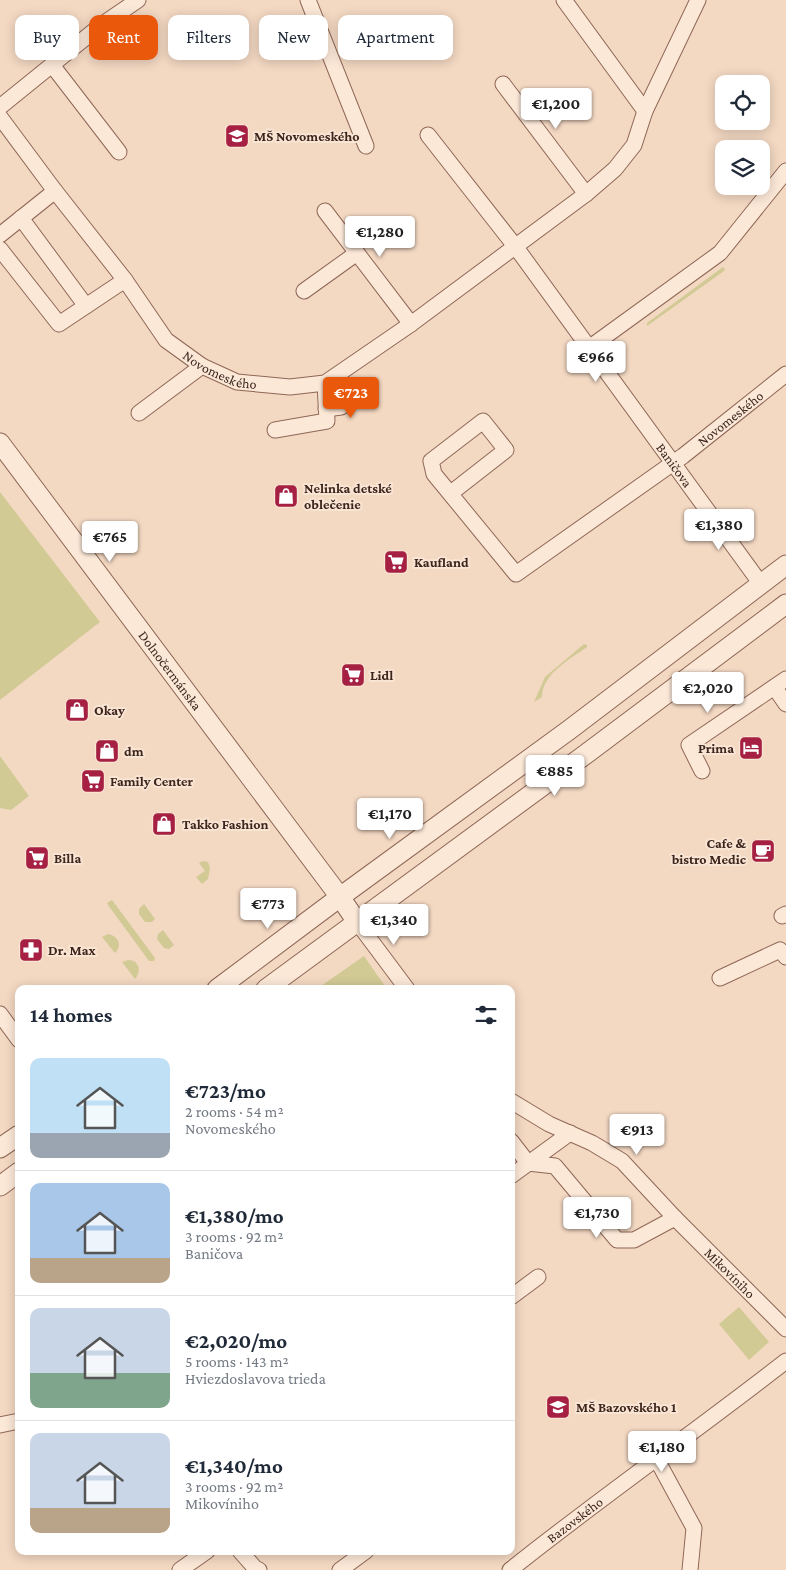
<!DOCTYPE html>
<meta charset="utf-8">
<style>
:root{--surface:#fff;--page:#f6f6f7;--text:#1f2937;--muted:#747a83;--line:#e0e1e3;--accent:#ea580c}
body{margin:0;font-family:"Crimson Pro",serif;background:var(--page);color:var(--text);height:100vh;display:flex;flex-direction:column;font-size:19px;white-space:nowrap}
*{box-sizing:border-box;margin:0}
p{font-size:16px;color:var(--muted)}
.icon{flex:none;width:28px;height:28px;fill:none;stroke:currentColor;stroke-width:2;stroke-linecap:round;stroke-linejoin:round}
.map{position:relative;flex:1;overflow:hidden}
.details{position:absolute;left:15px;top:985px;width:500px;height:570px;display:flex;flex-direction:column;background:var(--surface);border-radius:10px;box-shadow:0 2px 12px #0003}
.details>*{flex:none}
.hud{position:absolute;left:15px;top:15px;width:500px;height:45px;display:flex;gap:10px}
.controls{position:absolute;left:715px;top:75px;display:grid;gap:10px}
.controls a{display:grid;place-items:center;width:55px;height:55px;border-radius:10px;background:var(--surface);box-shadow:0 2px 12px #0003;font-size:25px}
.price{position:absolute;translate:-50% -42px;padding:0 11px;border-radius:5px;background:#fff;color:#222;font-size:16px;line-height:32px;filter:drop-shadow(0 1px 2px #0008)}
.price::after{content:'';position:absolute;left:50%;top:30px;width:15px;height:11px;margin-left:-8px;background:inherit;clip-path:polygon(0 0,100% 0,50% 100%)}
.price.active{background:var(--accent);color:#fff}
ul{padding:0;list-style:none}
li{display:flex;align-items:center;gap:15px;height:125px;padding:0 15px}
li+li{border-top:1px solid var(--line)}
li span{display:grid;place-items:center;flex:none;width:140px;height:100px;border-radius:10px;color:#555}
li>.icon{margin-inline-start:auto}
span .icon{width:60px;height:60px;fill:#fffc;stroke-width:1}
li b{font-size:21px}
h2{display:flex;justify-content:space-between;align-items:center;height:60px;padding:0 15px;font-size:21px}
.tag{padding:0 18px;border-radius:10px;background:var(--surface);box-shadow:0 2px 12px #0003;font-size:18px;line-height:45px}
.tag.active{background:var(--accent);color:#fff}
.map>svg:first-child{display:block}
.green{fill:#d2ca95}
.lines{fill:none;stroke-linecap:round;stroke-linejoin:round}
.minor-casing{stroke:#8f6757;stroke-width:17}
.tertiary-casing{stroke:#8f6757;stroke-width:21}
.minor{stroke:#fce8d7;stroke-width:15}
.tertiary{stroke:#fce8d7;stroke-width:19}
.labels{text-anchor:middle;dominant-baseline:central;stroke-width:4;stroke-linejoin:round;paint-order:stroke}
.poi-label{font-size:14px;font-weight:bold;fill:#3d241d;stroke:#f9e5d3;text-anchor:start}
.street-label{font-size:14px;fill:#3d241d;stroke:#f9e5d3}
</style>
<div class="map">
<svg width="786" height="1570" viewBox="0 0 786 1570">
<rect width="100%" height="100%" fill="#f3d8c2"/>
<g class="green">
<path d="M 723,267 L 725,269 L 724,271 L 647,326 L 647,323 Z"/>
<path d="M 0,492 L 100,622 L 0,700 Z"/>
<path d="M 584,644 L 587,645 L 587,647 C 570,659 542,674 542,697 L 534,702 L 545,677 Z"/>
<path d="M 0,756 L 29,796 L 11,810 L 0,808 Z"/>
<path d="M 203,861 L 208,862 L 210,868 L 208,879 L 202,884 L 196,877 L 205,871 L 199,863 Z"/>
<path d="M 112,900 L 155,958 L 154,961 L 149,961 L 108,905 L 107,903 Z"/>
<path d="M 144,904 L 155,919 L 152,922 L 145,922 L 139,914 L 139,909 Z"/>
<path d="M 163,930 L 174,945 L 169,949 L 164,948 L 157,939 L 158,934 Z"/>
<path d="M 108,934 C 118,936 123,945 115,953 L 102,937 Z"/>
<path d="M 364,956 L 387,989 L 317,989 L 321,986 Z"/>
<path d="M 128,960 C 139,960 142,971 135,979 L 122,962 Z"/>
<path d="M 739,1307 L 769,1342 L 749,1360 L 719,1324 Z"/>
</g>
<g class="lines">
<defs>
<g id="minor">
<path d="M 308,0 L 366,146"/>
<path d="M 564,0 L 645,111"/>
<path d="M 52,65 L 119,152"/>
<path d="M 503,84 L 586,194"/>
<path d="M 0,107 L 100,26 L 138,0"/>
<path id="s1" d="M 0,117 L 55,191 L 125,280 L 166,340 L 202,366 L 237,382 L 290,387 L 325,383 L 411,324 L 586,194 L 615,169 L 634,145 L 645,111 L 698,0"/>
<path id="s2" d="M 428,135 L 515,246 L 761,584"/>
<path d="M 325,211 L 411,324"/>
<path d="M 21,218 L 86,306"/>
<path d="M 0,235 L 55,191"/>
<path d="M 0,249 L 59,324 L 125,280"/>
<path d="M 304,291 L 357,253"/>
<path d="M 589,348 L 720,253 L 786,171"/>
<path d="M 326,409 L 341,407 L 364,394"/>
<path d="M 139,413 L 202,366"/>
<path d="M 275,430 L 327,421 L 325,383"/>
<path id="s3" d="M 451,493 L 506,450 L 483,421 L 431,461 L 434,474 L 516,574 L 683,456 L 786,374"/>
<path d="M 775,688 L 786,704"/>
<path d="M 702,771 L 689,745 L 786,679"/>
<path d="M 782,916 L 786,914"/>
<path d="M 357,922 L 407,989"/>
<path d="M 720,978 L 780,950 L 786,957"/>
<path d="M 0,1014 L 19,1040"/>
<path id="s4" d="M 511,1101 L 549,1124 L 592,1143 L 622,1161 L 675,1218 L 786,1329"/>
<path d="M 511,1141 L 528,1163 L 555,1166 L 617,1240 L 634,1240 L 675,1218"/>
<path d="M 511,1176 L 570,1133"/>
<path d="M 511,1297 L 538,1277"/>
<path d="M 0,1425 L 19,1421"/>
<path d="M 656,1458 L 694,1528 L 690,1570"/>
<path d="M 240,1551 L 255,1568 L 259,1570"/>
<path d="M 180,1570 L 207,1551"/>
<path d="M 340,1570 L 366,1551"/>
<path id="s5" d="M 510,1570 C 600,1498 695,1432 786,1361"/>
</g>
<g id="tertiary">
<path id="s6" d="M 0,443 L 340,897 L 357,922"/>
<path d="M 217,989 L 340,897 L 569,730 L 786,565"/>
<path d="M 266,989 L 586,754 L 786,604"/>
<path d="M 0,1148 L 19,1135"/>
<path d="M 0,1186 L 19,1172"/>
</g>
</defs>
<use href="#minor" class="minor-casing"/>
<use href="#tertiary" class="tertiary-casing"/>
<use href="#minor" class="minor"/>
<use href="#tertiary" class="tertiary"/>
</g>
<defs>
<symbol id="school-square" viewBox="-11 -11 22 22"><rect x="-9" y="-9" width="18" height="18" rx="4" fill="#a52042" stroke="#f9e5d3"/><path d="M0-5L7-2L0 1L-7-2ZM-4 1L0 2.5L4 1V4Q0 6-4 4Z" fill="#fff"/></symbol>
<symbol id="shop-square" viewBox="-11 -11 22 22"><rect x="-9" y="-9" width="18" height="18" rx="4" fill="#a52042" stroke="#f9e5d3"/><path d="M-5-2.5h2.3a2.7 3.5 0 0 1 5.4 0H5L5.5 6h-11ZM-1.5-2.5h3a1.5 2.3 0 0 0-3 0Z" fill="#fff"/></symbol>
<symbol id="supermarket-square" viewBox="-11 -11 22 22"><rect x="-9" y="-9" width="18" height="18" rx="4" fill="#a52042" stroke="#f9e5d3"/><path d="M-6-5.5h2.5l.6 2H6L4.5 2H-2.5L-4.4-4H-6ZM-1.5 3.2a1.3 1.3 0 1 0 .1 0ZM3 3.2a1.3 1.3 0 1 0 .1 0Z" fill="#fff"/></symbol>
<symbol id="hotel-square" viewBox="-11 -11 22 22"><rect x="-9" y="-9" width="18" height="18" rx="4" fill="#a52042" stroke="#f9e5d3"/><path d="M-6-4.5h1.5V1H6V5H4.5V3h-9V5H-6ZM-4 0a1.8 1.8 0 1 1 3.6 0ZM.5 0V-2.5h3Q6-2.5 6 0Z" fill="#fff"/></symbol>
<symbol id="cafe-square" viewBox="-11 -11 22 22"><rect x="-9" y="-9" width="18" height="18" rx="4" fill="#a52042" stroke="#f9e5d3"/><path d="M-5.5-4.5H6V0H3Q3 3.5 0 3.5H-2.5Q-5.5 3.5-5.5 0ZM3-3.2v2h1.7v-2ZM-6 4.5H4V6H-6Z" fill="#fff"/></symbol>
<symbol id="pharmacy-square" viewBox="-11 -11 22 22"><rect x="-9" y="-9" width="18" height="18" rx="4" fill="#a52042" stroke="#f9e5d3"/><path d="M-2-6h4v4h4v4h-4v4h-4v-4h-4v-4h4Z" fill="#fff"/></symbol>
</defs>
<g fill-rule="evenodd">
<use href="#school-square" x="223" y="122" width="28" height="28"/>
<use href="#shop-square" x="272" y="482" width="28" height="28"/>
<use href="#supermarket-square" x="382" y="548" width="28" height="28"/>
<use href="#supermarket-square" x="339" y="661" width="28" height="28"/>
<use href="#shop-square" x="63" y="696" width="28" height="28"/>
<use href="#hotel-square" x="737" y="734" width="28" height="28"/>
<use href="#shop-square" x="93" y="737" width="28" height="28"/>
<use href="#supermarket-square" x="79" y="767" width="28" height="28"/>
<use href="#shop-square" x="150" y="810" width="28" height="28"/>
<use href="#cafe-square" x="749" y="837" width="28" height="28"/>
<use href="#supermarket-square" x="23" y="844" width="28" height="28"/>
<use href="#pharmacy-square" x="17" y="936" width="28" height="28"/>
<use href="#school-square" x="544" y="1393" width="28" height="28"/>
</g>
<g class="labels">
<g class="poi-label">
<text x="254" y="136">MŠ Novomeského</text>
<text x="304" y="488">Nelinka detské<tspan x="304" dy="16">oblečenie</tspan></text>
<text x="414" y="562">Kaufland</text>
<text x="370" y="675">Lidl</text>
<text x="94" y="710">Okay</text>
<text x="734" y="748" text-anchor="end">Prima</text>
<text x="124" y="751">dm</text>
<text x="110" y="781">Family Center</text>
<text x="182" y="824">Takko Fashion</text>
<text x="746" y="843" text-anchor="end">Cafe &amp;<tspan x="746" dy="16">bistro Medic</tspan></text>
<text x="54" y="858">Billa</text>
<text x="48" y="950">Dr. Max</text>
<text x="576" y="1407">MŠ Bazovského 1</text>
</g>
<g class="street-label">
<text stroke="none"><textPath href="#s1" startOffset="341">Novomeského</textPath></text>
<text stroke="none"><textPath href="#s3" startOffset="580">Novomeského</textPath></text>
<text stroke="none"><textPath href="#s2" startOffset="412">Baničova</textPath></text>
<text stroke="none"><textPath href="#s6" startOffset="284">Dolnočermánska</textPath></text>
<text stroke="none"><textPath href="#s4" startOffset="282">Mikovíniho</textPath></text>
<text stroke="none"><textPath href="#s5" startOffset="82">Bazovského</textPath></text>
</g>
</g>
</svg>
<div class="controls">
<a><svg class="icon" aria-label="locate" viewBox="0 0 24 24"><circle cx="12" cy="12" r="6"/><path d="M12 2v4M12 18v4M2 12h4M18 12h4"/></svg></a>
<a><svg class="icon" aria-label="layers" viewBox="0 0 24 24"><path d="M12 4l9 5-9 5-9-5zM3 14l9 5 9-5"/></svg></a>
</div>
<b class="price" style="left:556px;top:130px">€1,200</b>
<b class="price" style="left:380px;top:258px">€1,280</b>
<b class="price" style="left:596px;top:383px">€966</b>
<b class="price active" style="left:351px;top:419px">€723</b>
<b class="price" style="left:719px;top:551px">€1,380</b>
<b class="price" style="left:110px;top:563px">€765</b>
<b class="price" style="left:708px;top:714px">€2,020</b>
<b class="price" style="left:555px;top:797px">€885</b>
<b class="price" style="left:390px;top:840px">€1,170</b>
<b class="price" style="left:268px;top:930px">€773</b>
<b class="price" style="left:394px;top:946px">€1,340</b>
<b class="price" style="left:637px;top:1156px">€913</b>
<b class="price" style="left:597px;top:1239px">€1,730</b>
<b class="price" style="left:662px;top:1473px">€1,180</b>
<div class="hud">
<a class="tag">Buy</a>
<a class="tag active">Rent</a>
<a class="tag">Filters</a>
<a class="tag">New</a>
<a class="tag">Apartment</a>
</div>
<section class="details">
<h2>14 homes<svg class="icon" aria-label="filters" viewBox="0 0 24 24"><path d="M4 7h16M4 17h16"/><circle cx="9" cy="7" r="2"/><circle cx="15" cy="17" r="2"/></svg></h2>
<ul>
<li><span style="background:linear-gradient(#bfe0f5 75%,#9aa5b1 0)"><svg class="icon" aria-label="home" viewBox="0 0 24 24"><path d="M3 11l9-7 9 7M6 9v11h12V9"/></svg></span><div><b>€723/mo</b><p>2 rooms · 54 m²</p><p>Novomeského</p></div></li>
<li><span style="background:linear-gradient(#a9c7e8 75%,#b9a48a 0)"><svg class="icon" aria-label="home" viewBox="0 0 24 24"><path d="M3 11l9-7 9 7M6 9v11h12V9"/></svg></span><div><b>€1,380/mo</b><p>3 rooms · 92 m²</p><p>Baničova</p></div></li>
<li><span style="background:linear-gradient(#c9d6e8 65%,#7fa58c 0)"><svg class="icon" aria-label="home" viewBox="0 0 24 24"><path d="M3 11l9-7 9 7M6 9v11h12V9"/></svg></span><div><b>€2,020/mo</b><p>5 rooms · 143 m²</p><p>Hviezdoslavova trieda</p></div></li>
<li><span style="background:linear-gradient(#c9d6e8 75%,#b9a48a 0)"><svg class="icon" aria-label="home" viewBox="0 0 24 24"><path d="M3 11l9-7 9 7M6 9v11h12V9"/></svg></span><div><b>€1,340/mo</b><p>3 rooms · 92 m²</p><p>Mikovíniho</p></div></li>
</ul>
</section>
</div>
